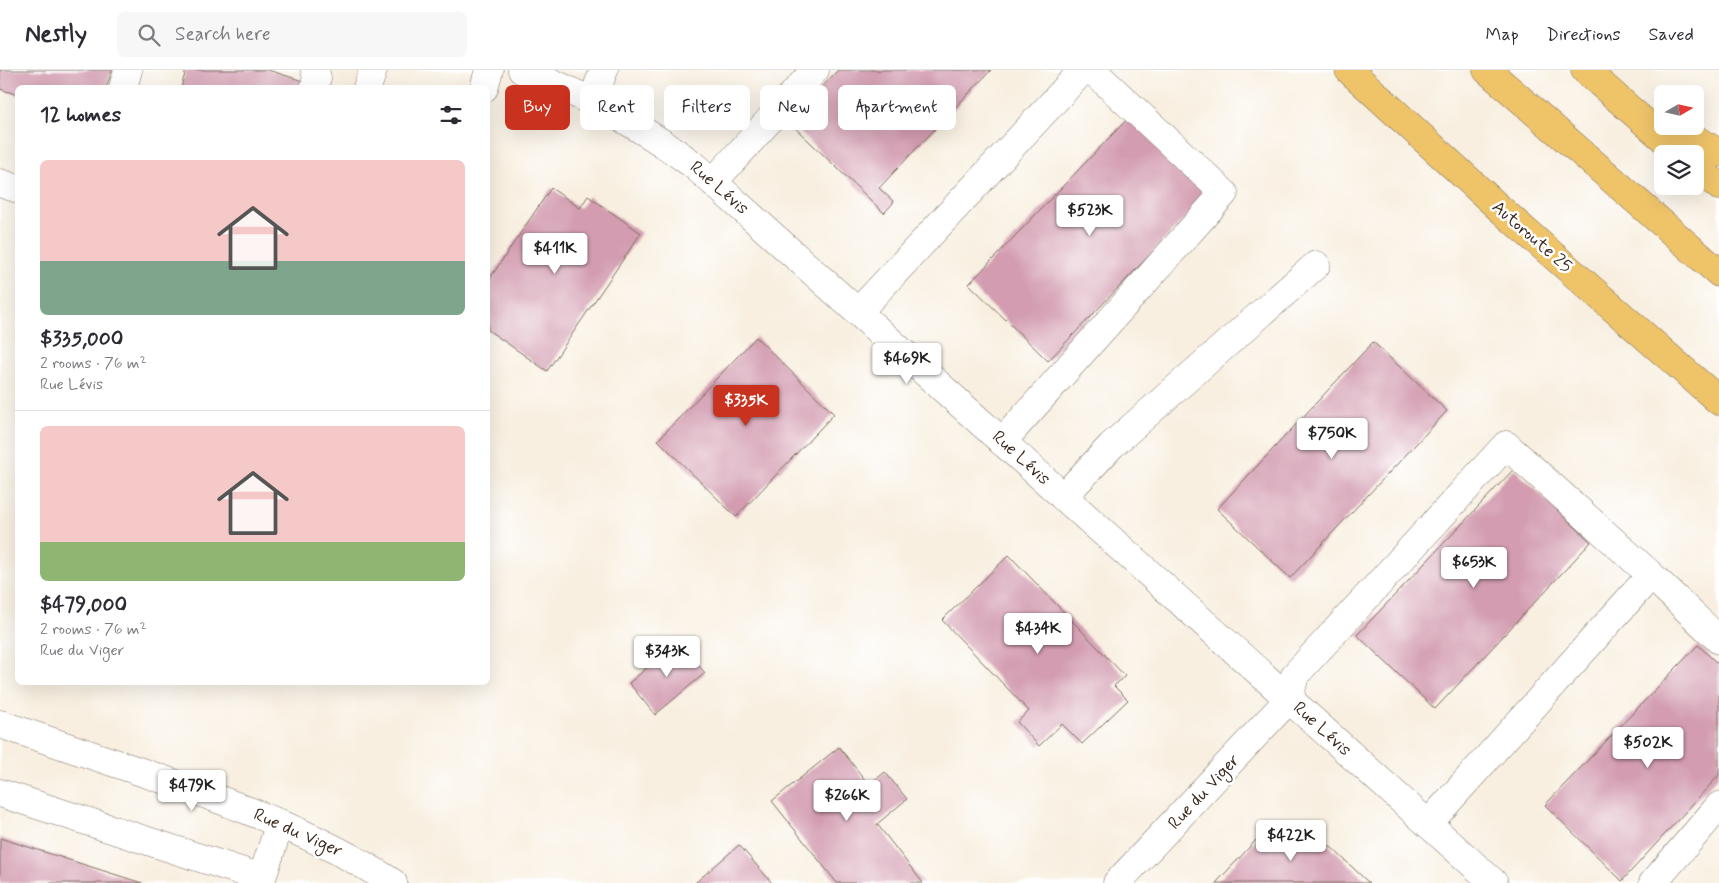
<!DOCTYPE html>
<meta charset="utf-8">
<style>
:root{--surface:#fff;--page:#f7f7f7;--text:#2b2b33;--muted:#7c7c81;--line:#e1e1e2;--accent:#c8321e}
body{margin:0;font-family:Mynerve,sans-serif;background:var(--page);color:var(--text);height:100vh;display:flex;flex-direction:column;font-size:19px;white-space:nowrap}
*{box-sizing:border-box;margin:0}
p{font-size:16px;color:var(--muted)}
.icon{flex:none;width:28px;height:28px;fill:none;stroke:currentColor;stroke-width:2;stroke-linecap:round;stroke-linejoin:round}
.map{position:relative;flex:1;overflow:hidden}
.sheet{position:absolute;left:15px;top:15px;width:475px;height:600px;display:flex;flex-direction:column;background:var(--surface);border-radius:8px;box-shadow:0 5px 20px #0002}
.sheet>*{flex:none}
.hud{position:absolute;left:505px;top:15px;width:475px;height:45px;display:flex;gap:10px}
.needle{width:32px;rotate:81deg}
.buttons{position:absolute;left:1654px;top:15px;display:grid;gap:10px}
.buttons a{display:grid;place-items:center;width:50px;height:50px;border-radius:8px;background:var(--surface);box-shadow:0 5px 20px #0002;font-size:25px}
.price{position:absolute;translate:-50% -42px;padding:0 11px;border-radius:5px;background:#fff;color:#222;font-size:16px;line-height:32px;filter:drop-shadow(0 1px 2px #0008)}
.price::after{content:'';position:absolute;left:50%;top:30px;width:15px;height:11px;margin-left:-8px;background:inherit;clip-path:polygon(0 0,100% 0,50% 100%)}
.price.current{background:var(--accent);color:#fff}
ul{padding:0;list-style:none}
li{display:grid;align-content:center;gap:10px;height:265px;padding:0 25px}
li+li{border-top:1px solid var(--line)}
li span{display:grid;place-items:center;height:155px;border-radius:8px;color:#555}
li>.icon{margin-inline-start:auto}
span .icon{width:90px;height:90px;fill:#fffc;stroke-width:1}
li b{font-size:21px}
h2{display:flex;justify-content:space-between;align-items:center;height:60px;padding:0 25px;font-size:21px}
.chip{padding:0 18px;border-radius:8px;background:var(--surface);box-shadow:0 5px 20px #0002;font-size:18px;line-height:45px}
.chip.current{background:var(--accent);color:#fff}
header{display:flex;align-items:center;gap:30px;box-sizing:border-box;height:70px;padding:0 25px;background:var(--surface);border-bottom:1px solid var(--line)}
header strong{font-size:24px}
nav{display:flex;gap:28px;margin-inline-start:auto;font-size:18px}
.search{width:350px;height:45px;background:var(--page);display:flex;align-items:center;gap:12px;box-sizing:border-box;padding:0 18px;border-radius:8px;color:var(--muted);font-size:19px}
.map>svg:first-child{display:block}
.building{fill:#d39cb0}
.lines{fill:none;stroke-linecap:round;stroke-linejoin:round}
.minor-casing{stroke:#7d6f62;stroke-width:29}
.highway-casing{stroke:#7d6f62;stroke-width:29}
.minor{stroke:#fff;stroke-width:28}
.highway{stroke:#efc469;stroke-width:28}
.labels{text-anchor:middle;dominant-baseline:central;stroke-width:5;stroke-linejoin:round;paint-order:stroke}
.street-label{font-size:18px;fill:#3b2a1e;stroke:#fff}
</style>
<header>
<strong>Nestly</strong>
<div class="search"><svg class="icon" aria-label="search" viewBox="0 0 24 24"><circle cx="10" cy="10" r="6"/><path d="M15 15l6 6"/></svg>Search here</div>
<nav><a>Map</a><a>Directions</a><a>Saved</a></nav>
</header>
<div class="map">
<svg width="1719" height="813" viewBox="0 0 1719 813">
<rect width="100%" height="100%" fill="#fff"/>
<filter id="ink" filterUnits="userSpaceOnUse"><feTurbulence type="fractalNoise" baseFrequency=".02" numOctaves="2"/><feDisplacementMap in="SourceGraphic" scale="10" xChannelSelector="R" yChannelSelector="G"/><feConvolveMatrix kernelMatrix="1 2 1 2 8 2 1 2 1" color-interpolation-filters="sRGB"/></filter>
<filter id="wash" filterUnits="userSpaceOnUse"><feTurbulence type="fractalNoise" baseFrequency=".0096" numOctaves="4" result="noise"/><feDisplacementMap in="SourceGraphic" scale="20" xChannelSelector="R" yChannelSelector="G"/><feGaussianBlur stdDeviation="1.12" result="paint"/><feColorMatrix in="noise" values="0 0 0 0 0 0 0 0 0 0 0 0 0 0 0 0 0 1.4 0 .05"/><feComposite in="paint" operator="in"/></filter>
<g filter="url(#wash)">
<rect width="100%" height="100%" fill="#f8efe0"/>
<g id="blocks">
<g class="building">
<path d="M 0,0 L 112,0 L 106,18 L 18,18 L 18,25 L 0,19 Z"/>
<path d="M 186,0 L 268,0 L 303,11 L 301,18 L 181,18 Z"/>
<path d="M 838,0 L 991,0 L 879,118 L 894,132 L 884,143 L 789,52 Z"/>
<path d="M 1133,43 L 1212,120 L 1048,291 L 969,214 Z"/>
<path d="M 551,118 L 580,138 L 588,126 L 641,163 L 547,301 L 488,260 L 488,211 Z"/>
<path d="M 756,267 L 834,344 L 736,447 L 658,370 Z"/>
<path d="M 1373,272 L 1447,341 L 1290,508 L 1217,439 Z"/>
<path d="M 1514,399 L 1591,472 L 1435,639 L 1357,565 Z"/>
<path d="M 1009,485 L 1125,606 L 1114,616 L 1128,630 L 1082,674 L 1062,654 L 1039,676 L 1017,652 L 1029,641 L 942,550 Z"/>
<path d="M 679,571 L 705,603 L 655,645 L 629,613 Z"/>
<path d="M 1698,575 L 1719,595 L 1719,705 L 1622,811 L 1545,735 Z"/>
<path d="M 839,677 L 869,715 L 885,702 L 907,729 L 877,754 L 923,813 L 837,813 L 772,731 Z"/>
<path d="M 1272,753 L 1295,774 L 1311,758 L 1369,813 L 1216,813 Z"/>
<path d="M 0,768 L 142,813 L 0,813 Z"/>
<path d="M 739,775 L 772,813 L 695,813 Z"/>
</g>
</g>
</g>
<g filter="url(#ink)">
<use href="#blocks" fill-opacity="0" stroke="#7d6f62" stroke-width="1"/>
<g class="lines">
<defs>
<g id="minor">
<path d="M 522,0 C 585,25 641,56 695,96 L 1494,813"/>
<path d="M 123,18 L 128,0"/>
<path d="M 314,18 L 317,8 L 315,0"/>
<path d="M 367,18 L 373,0"/>
<path d="M 484,18 L 489,0"/>
<path d="M 592,31 L 604,0"/>
<path d="M 713,112 L 815,0"/>
<path d="M 0,113 L 18,119"/>
<path d="M 858,242 L 1083,0"/>
<path d="M 1002,372 L 1224,123 L 1092,0"/>
<path d="M 1063,427 L 1112,375 L 1316,195"/>
<path d="M 0,654 C 54,672 108,691 162,709 C 242,737 321,766 393,813"/>
<path d="M 0,723 L 262,808 L 280,753"/>
<path d="M 1428,754 L 1651,505"/>
<path d="M 1117,813 L 1289,629 L 1295,605 L 1506,375 L 1651,505 L 1719,570"/>
<path d="M 1653,813 L 1719,736"/>
</g>
<g id="highway">
<path d="M 1349,0 L 1498,137 L 1719,331"/>
<path d="M 1487,0 L 1719,203"/>
<path d="M 1585,0 L 1681,84"/>
<path d="M 1674,56 L 1719,83"/>
<path d="M 1695,96 L 1719,116"/>
</g>
</defs>
<use href="#minor" class="minor-casing"/>
<use href="#highway" class="highway-casing"/>
<use href="#minor" class="minor"/>
<use href="#highway" class="highway"/>
</g>
</g>
<g class="labels">
<g class="street-label">
<text transform="translate(719 118) rotate(41)">Rue Lévis</text>
<text transform="translate(1532 167) rotate(41)">Autoroute 25</text>
<text transform="translate(1021 388) rotate(42)">Rue Lévis</text>
<text transform="translate(1322 659) rotate(42)">Rue Lévis</text>
<text transform="translate(1204 722) rotate(-47)">Rue du Viger</text>
<text transform="translate(298 763) rotate(24)">Rue du Viger</text>
</g>
</g>
</svg>
<div class="buttons">
<a><svg class="needle" viewBox="-14 -14 28 28"><path d="M0-13l5 13h-10z" fill="#e53935"/><path d="M0 13l5-13h-10z" fill="#7c7c81"/></svg></a>
<a><svg class="icon" aria-label="layers" viewBox="0 0 24 24"><path d="M12 4l9 5-9 5-9-5zM3 14l9 5 9-5"/></svg></a>
</div>
<b class="price" style="left:1090px;top:167px">$523K</b>
<b class="price" style="left:555px;top:205px">$411K</b>
<b class="price" style="left:907px;top:315px">$469K</b>
<b class="price current" style="left:746px;top:357px">$335K</b>
<b class="price" style="left:1332px;top:390px">$750K</b>
<b class="price" style="left:1474px;top:519px">$653K</b>
<b class="price" style="left:1038px;top:585px">$434K</b>
<b class="price" style="left:667px;top:608px">$343K</b>
<b class="price" style="left:1648px;top:699px">$502K</b>
<b class="price" style="left:192px;top:742px">$479K</b>
<b class="price" style="left:847px;top:752px">$266K</b>
<b class="price" style="left:1291px;top:792px">$422K</b>
<div class="hud">
<a class="chip current">Buy</a>
<a class="chip">Rent</a>
<a class="chip">Filters</a>
<a class="chip">New</a>
<a class="chip">Apartment</a>
</div>
<section class="sheet">
<h2>12 homes<svg class="icon" aria-label="filters" viewBox="0 0 24 24"><path d="M4 7h16M4 17h16"/><circle cx="9" cy="7" r="2"/><circle cx="15" cy="17" r="2"/></svg></h2>
<ul>
<li><span style="background:linear-gradient(#f6c9c9 65%,#7fa58c 0)"><svg class="icon" aria-label="home" viewBox="0 0 24 24"><path d="M3 11l9-7 9 7M6 9v11h12V9"/></svg></span><div><b>$335,000</b><p>2 rooms · 76 m²</p><p>Rue Lévis</p></div></li>
<li><span style="background:linear-gradient(#f6c9c9 75%,#8fb573 0)"><svg class="icon" aria-label="home" viewBox="0 0 24 24"><path d="M3 11l9-7 9 7M6 9v11h12V9"/></svg></span><div><b>$479,000</b><p>2 rooms · 76 m²</p><p>Rue du Viger</p></div></li>
</ul>
</section>
</div>
